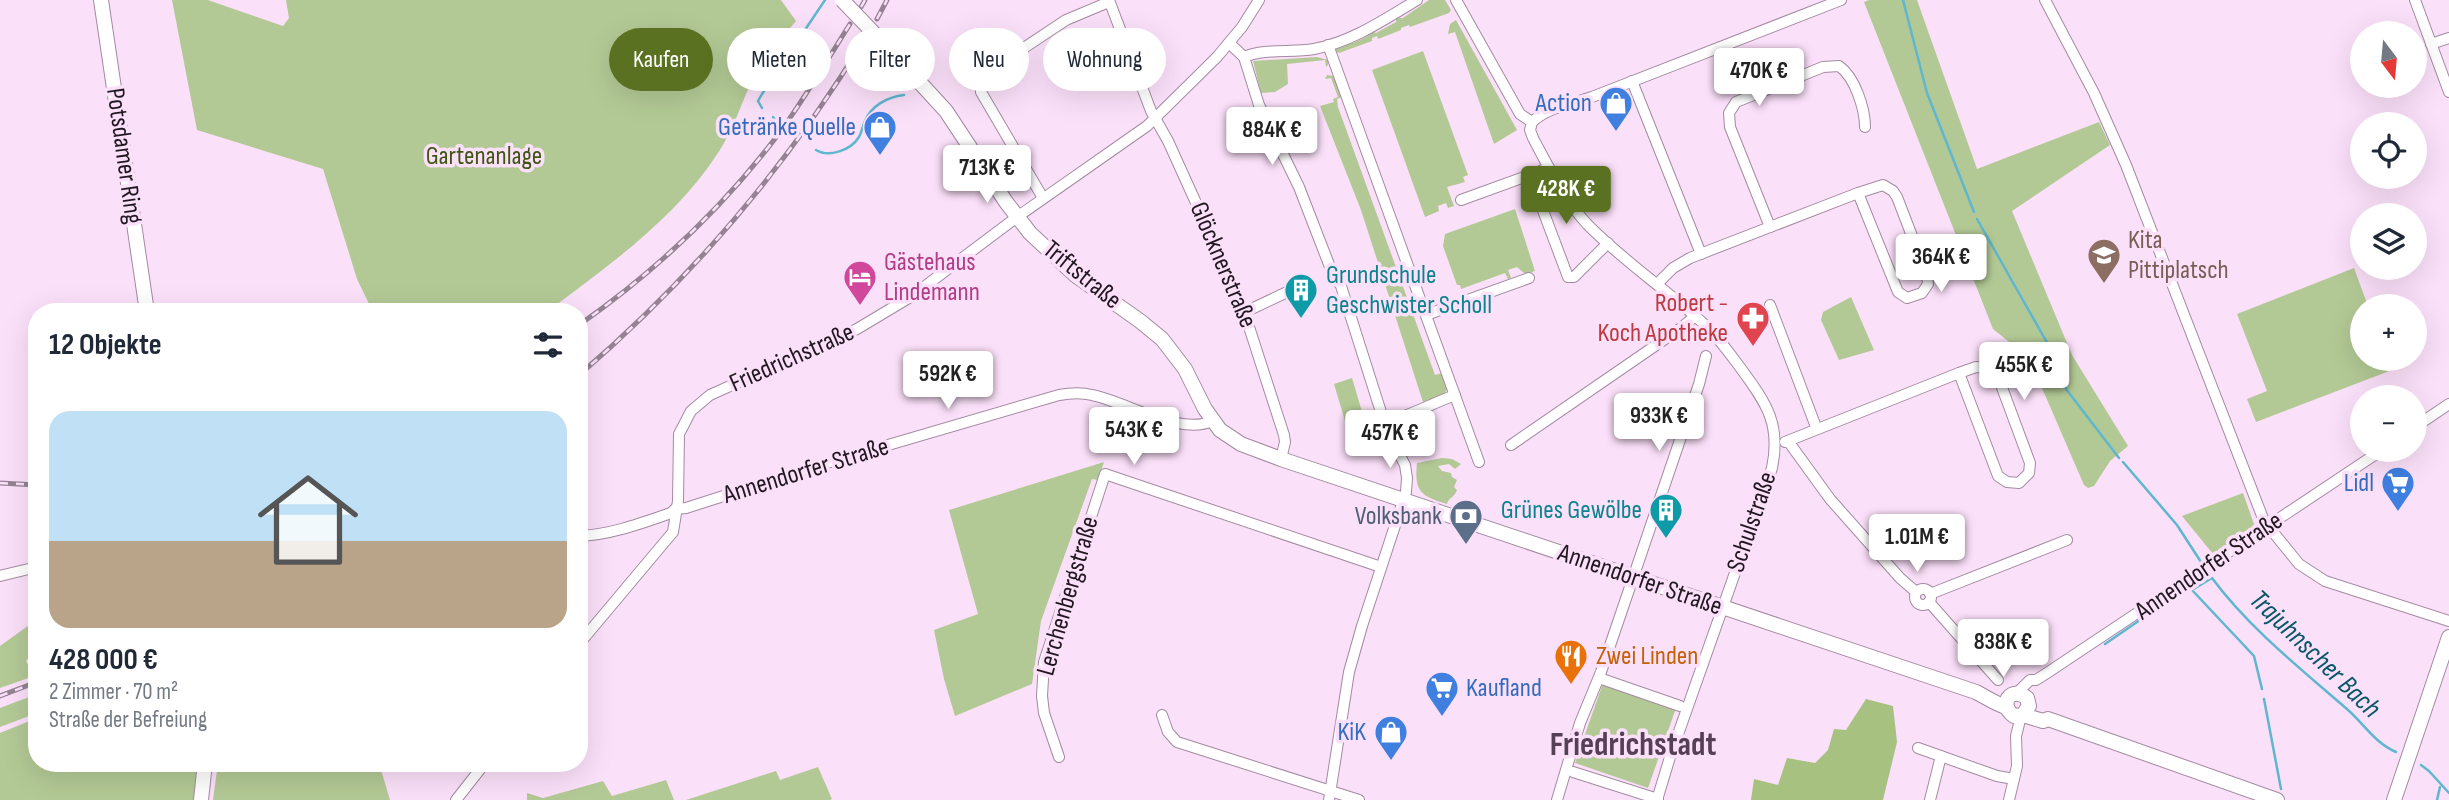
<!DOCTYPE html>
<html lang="de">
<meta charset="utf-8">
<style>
:root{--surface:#fff;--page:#f6f6f7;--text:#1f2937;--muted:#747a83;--line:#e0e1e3;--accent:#5a7121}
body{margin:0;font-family:"Sofia Sans Condensed",sans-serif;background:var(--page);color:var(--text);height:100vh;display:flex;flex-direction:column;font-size:26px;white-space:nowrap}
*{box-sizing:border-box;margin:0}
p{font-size:23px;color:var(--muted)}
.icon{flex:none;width:38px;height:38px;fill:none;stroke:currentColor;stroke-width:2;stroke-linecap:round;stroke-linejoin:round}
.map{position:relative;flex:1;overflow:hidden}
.drawer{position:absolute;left:28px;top:303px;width:560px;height:469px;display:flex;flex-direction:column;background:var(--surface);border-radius:28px;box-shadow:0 7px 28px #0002}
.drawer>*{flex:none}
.hud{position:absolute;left:609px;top:28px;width:665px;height:63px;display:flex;gap:14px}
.needle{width:46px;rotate:164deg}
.fabs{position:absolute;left:2350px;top:21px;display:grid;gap:14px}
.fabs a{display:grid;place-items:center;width:77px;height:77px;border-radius:50%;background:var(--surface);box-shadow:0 7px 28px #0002;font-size:35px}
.price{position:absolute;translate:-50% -60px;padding:0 16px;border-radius:7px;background:#fff;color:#222;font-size:23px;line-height:46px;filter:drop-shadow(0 2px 4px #0008)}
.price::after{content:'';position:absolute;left:50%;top:42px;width:21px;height:16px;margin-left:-10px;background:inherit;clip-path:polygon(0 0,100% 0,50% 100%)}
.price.on{background:var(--accent);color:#fff}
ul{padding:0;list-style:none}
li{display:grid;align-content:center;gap:14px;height:371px;padding:0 21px}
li+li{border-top:2px solid var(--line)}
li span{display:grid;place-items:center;height:217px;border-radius:21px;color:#555}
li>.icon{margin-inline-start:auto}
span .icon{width:126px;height:126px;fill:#fffc;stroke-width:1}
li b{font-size:30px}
h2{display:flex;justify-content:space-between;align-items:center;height:84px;padding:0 21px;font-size:30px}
.tag{padding:0 24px;border-radius:32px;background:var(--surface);box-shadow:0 7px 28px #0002;font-size:24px;line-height:63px}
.tag.on{background:var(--accent);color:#fff}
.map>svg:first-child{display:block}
.green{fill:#b3c995}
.forest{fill:#a7c181}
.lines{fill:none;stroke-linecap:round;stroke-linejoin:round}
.stream{stroke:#5fb7cf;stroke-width:2.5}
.minor-casing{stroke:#a38aa1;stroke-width:12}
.major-casing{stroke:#a38aa1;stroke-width:16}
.minor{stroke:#fff;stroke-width:10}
.major{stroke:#fff;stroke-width:14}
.rail-casing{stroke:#958394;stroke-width:5}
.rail{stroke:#fbe0f9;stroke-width:2.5;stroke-dasharray:8;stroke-linecap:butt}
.major-bridge-casing{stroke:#a38aa1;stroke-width:16;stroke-linecap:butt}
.major-bridge{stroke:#fff;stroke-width:14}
.labels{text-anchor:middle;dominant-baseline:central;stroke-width:7;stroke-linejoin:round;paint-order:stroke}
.shop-label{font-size:26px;fill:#366cbe;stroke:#fbe0f9;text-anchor:end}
.street-label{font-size:26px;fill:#201720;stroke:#fbe0f9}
.park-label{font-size:26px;fill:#3f5612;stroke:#fbe0f9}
.education-label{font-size:26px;fill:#785e54;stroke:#fbe0f9;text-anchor:start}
.hotel-label{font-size:26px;fill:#b23c85;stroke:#fbe0f9;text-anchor:start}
.culture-label{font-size:26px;fill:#0d838f;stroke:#fbe0f9;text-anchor:start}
.health-label{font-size:26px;fill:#be3a42;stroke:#fbe0f9;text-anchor:end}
.service-label{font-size:26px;fill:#4e5e75;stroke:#fbe0f9;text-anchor:end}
.food-label{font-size:26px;fill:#c56008;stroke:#fbe0f9;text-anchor:start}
.water-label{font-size:28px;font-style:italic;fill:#085667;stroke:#fbe0f9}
.district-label{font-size:33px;font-weight:bold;fill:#564055;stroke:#fbe0f9}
</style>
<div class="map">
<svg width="2449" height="800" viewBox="0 0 2449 800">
<rect width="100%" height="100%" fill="#fbe0f9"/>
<g class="green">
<path d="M 172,0 L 208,0 L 283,26 L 289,18 L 286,0 L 781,0 L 796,21 C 782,38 764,56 754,76 C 742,101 734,129 718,153 C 676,217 616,260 556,305 L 544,312 L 373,312 L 357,279 L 323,169 L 197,130 Z"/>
<path d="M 1429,0 L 1445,0 L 1451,10 L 1449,13 L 1410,27 L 1409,25 L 1401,28 L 1401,30 L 1378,39 L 1377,36 L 1372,38 L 1372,41 L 1339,53 L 1335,51 L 1337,48 L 1349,41 L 1353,43 L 1368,36 L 1372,31 L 1376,33 L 1396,22 L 1396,18 L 1403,18 Z"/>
<path d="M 1869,0 L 1917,0 L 1977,169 L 2099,122 L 2110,145 L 2012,211 L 2072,355 L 2128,446 L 2110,461 L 2094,486 L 2088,488 L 2084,485 L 2029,358 L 1993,329 L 1864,2 Z"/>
<path d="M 1456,20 L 1517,130 L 1494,144 L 1455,32 L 1448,34 L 1450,24 Z"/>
<path d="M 1423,51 L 1468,175 L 1463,177 L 1465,182 L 1447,187 L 1454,206 L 1448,208 L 1446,203 L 1438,206 L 1439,211 L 1425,217 L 1372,70 Z"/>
<path d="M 1317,57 L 1328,60 L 1328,65 L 1326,67 L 1325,60 L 1287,64 L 1288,84 L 1275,92 L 1261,93 L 1253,61 Z"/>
<path d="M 1327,75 L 1334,76 L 1342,97 L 1337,99 L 1338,107 L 1435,375 L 1443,373 L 1448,388 L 1443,395 L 1423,402 L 1361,210 L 1320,106 L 1334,102 L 1333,99 L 1338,97 L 1331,78 L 1325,79 Z"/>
<path d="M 1515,209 L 1535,271 L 1525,274 L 1517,267 L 1508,270 L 1511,278 L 1508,279 L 1505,273 L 1461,289 L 1460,285 L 1457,285 L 1443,246 L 1445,234 Z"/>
<path d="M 2354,268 L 2368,306 L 2362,306 L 2362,359 L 2388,359 L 2392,370 L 2256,422 L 2247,399 L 2267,391 L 2237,314 Z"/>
<path d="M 1851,297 L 1874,350 L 1839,360 L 1821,320 L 1823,312 Z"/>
<path d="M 1352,378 L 1363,415 L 1345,421 L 1334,384 Z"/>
<path d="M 1442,458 L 1452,459 L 1461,464 L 1455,469 L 1449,464 L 1438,466 L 1442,471 L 1451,473 L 1452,477 L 1457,480 L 1454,487 L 1457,490 C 1455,497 1448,498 1447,504 C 1421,496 1414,492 1417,463 Z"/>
<path d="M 1104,462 L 1098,480 L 1092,479 L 1041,621 L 1032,684 L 955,716 L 944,679 L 934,630 L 978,614 L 949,510 Z"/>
<path d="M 2243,493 L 2255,527 L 2213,554 L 2182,516 Z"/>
<path d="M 32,623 C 41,638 37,649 26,661 L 34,676 L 0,688 L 0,646 Z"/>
<path d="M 1603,683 L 1676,708 L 1648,788 L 1575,763 Z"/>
<path d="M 37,694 L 37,713 L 0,727 L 0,708 Z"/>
<path d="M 37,718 L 37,763 L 199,763 L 195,800 L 0,800 L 0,733 Z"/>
<path d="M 218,763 L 379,763 L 390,800 L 213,800 Z"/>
<path d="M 818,767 L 832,799 L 830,800 L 686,800 L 776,771 L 780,780 Z"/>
<path d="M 666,780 L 674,800 L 527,800 L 527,793 L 543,798 L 603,781 L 612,796 Z"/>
</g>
<path class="forest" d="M 1866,699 L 1893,706 L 1897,742 L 1883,800 L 1751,800 L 1754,779 L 1778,785 L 1787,758 L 1815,763 L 1828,750 L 1834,729 L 1846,730 Z"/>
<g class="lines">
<g class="stream">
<path d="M 1903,0 L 1927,93 L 1974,212"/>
<path d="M 762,108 L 758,101 L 762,94 L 825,0"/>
<path d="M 773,117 L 775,120"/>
<path d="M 816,150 C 829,158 851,150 859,137 C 862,132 862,127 865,121 C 871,106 887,97 904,95"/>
<path d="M 1977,219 L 2054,355 L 2066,389 L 2119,458"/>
<path d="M 2123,462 L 2177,525 L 2201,562"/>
<path d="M 2182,591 L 2189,588 L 2191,589"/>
<path d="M 2105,644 L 2159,607"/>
<path d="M 2262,689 L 2254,656 L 2192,590 L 2212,578 C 2249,628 2301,669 2348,710 C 2364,724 2375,743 2396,752"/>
<path d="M 2264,699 L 2281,789"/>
<path d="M 2421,765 L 2429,771 L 2449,793"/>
<path d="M 2437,800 L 2440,787"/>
</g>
<defs>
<g id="minor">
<path d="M 1109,0 L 1151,111 L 1168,141 L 1241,302 L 1284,435 L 1285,442 L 1281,459"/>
<path d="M 1456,0 L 1511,98 L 1520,114 L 1532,122"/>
<path d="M 2045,0 L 2094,93 L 2126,165 L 2264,521 L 2299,564 L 2325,581 L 2449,621"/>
<path d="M 2415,0 L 2449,92"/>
<path d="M 1229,43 L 1244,57 L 1259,105 L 1299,187 L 1330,267 L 1341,286 L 1387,431 L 1405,465 L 1407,478 L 1406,492 L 1362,626 L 1349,672 L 1329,800"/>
<path d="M 2431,44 L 2449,38"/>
<path d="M 1328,45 L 1479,462"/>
<path d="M 1244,57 C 1266,48 1291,53 1314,49 C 1352,42 1385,19 1417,0"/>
<path d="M 1632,81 L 1701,254"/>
<path d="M 1532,122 L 1530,130 L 1533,138 C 1549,168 1564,199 1587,224 C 1623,261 1667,290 1705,325 C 1719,338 1730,354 1742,370 C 1767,404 1781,425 1772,468 L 1670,757 L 1657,800"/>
<path d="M 1532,122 C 1548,107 1572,104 1592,97 L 1841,0"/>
<path d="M 1530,176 L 1568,277 L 1574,277 L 1608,243"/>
<path d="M 1043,198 L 981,92 L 980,77 L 1066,20 L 1109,2"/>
<path d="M 1461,200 L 1549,168"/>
<path d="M 1770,227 L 1730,127 L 1729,113 L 1736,102 L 1823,67 L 1839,66 C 1855,77 1865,109 1865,127"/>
<path d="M 1657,284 L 1673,268 L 1690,258 L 1858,193 L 1883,185 L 1893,191 L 1897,197 L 1927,275 L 1928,284 L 1922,293 L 1907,298 L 1898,292 L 1858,193"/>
<path d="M 1770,305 L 1816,427"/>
<path d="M 1245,312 L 1304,284"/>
<path d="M 1426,315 L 1529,278"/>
<path d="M 1976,367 L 1988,368 L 1997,374 L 2030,463 L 2029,473 L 2019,483 L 2007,482 L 1998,476 L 1959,373 Z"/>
<path d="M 1384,423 C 1409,416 1431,404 1455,395"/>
<path d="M 2415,427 L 2449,404"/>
<path d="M 1788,441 L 1830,499 L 1900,578 L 1916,592"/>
<path d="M 1785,442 L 1959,373"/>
<path d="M 1511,445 L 1681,328 L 1695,316"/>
<path d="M 579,536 C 610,535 642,523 671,513 L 675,509 L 686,508 L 830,462 L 1059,395 C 1070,393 1080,392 1092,395 C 1127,402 1178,436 1213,421"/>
<path d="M 0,576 L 37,567"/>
<circle cx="1923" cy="597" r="8"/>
<path d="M 1930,594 L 2067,540"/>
<path d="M 1929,602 L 1998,680"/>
<path d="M 579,644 L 673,532 L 678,501 L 679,434 L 691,411 L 710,395 L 857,329 L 912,296 L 1017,217 L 1147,126 L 1217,57 L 1242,27 L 1259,0"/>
<path d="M 1599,678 L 1680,706"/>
<path d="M 2017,693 L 2030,680 L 2036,680 L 2047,673 L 2382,450"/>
<path d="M 1162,715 L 1168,732 L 1177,742 L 1359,800"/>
<path d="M 1918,748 L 1997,776 L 2014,779"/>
<path d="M 1059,757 L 1044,713 L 1042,696 L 1044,662 L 1105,474 L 1381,567"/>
<path d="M 1573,772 L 1658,799"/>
<path d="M 456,800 L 485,763"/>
<path d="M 1557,800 L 1580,723 L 1601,672 L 1699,384 L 1706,356"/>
<path d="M 1930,800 L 1941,756"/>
<path d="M 2009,800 L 2017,766 L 2016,736 L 2021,716"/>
</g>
<g id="major">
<path d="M 101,0 L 147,312"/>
<path d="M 889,49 L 946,111 L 1006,202 L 1030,233 L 1075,275 L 1140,321 L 1162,339 L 1185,369 L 1205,409 L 1220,430 L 1241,444 L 1281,459 L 1976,692 C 1986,697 1994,703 2006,707"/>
<path d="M 2023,715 L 2029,706 L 2027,698 C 2012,685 1997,704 2014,716 L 2023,715 L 2043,721 L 2048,719 L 2277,800"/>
<path d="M 201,800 L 205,763"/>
<path d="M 2394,800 L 2449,637"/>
</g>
</defs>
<use href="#minor" class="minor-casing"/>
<use href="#major" class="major-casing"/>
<use href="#minor" class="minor"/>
<use href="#major" class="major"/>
<defs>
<g id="rail">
<path d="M 861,7 L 865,0"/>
<path d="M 877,19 L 887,0"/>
<path d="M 579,325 C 656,271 727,204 783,128 C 807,94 828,59 850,24"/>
<path d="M 579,375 C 691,279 787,166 864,40"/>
<path d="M 0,483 L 37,485"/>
<path d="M 0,696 L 37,682"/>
</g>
</defs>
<use href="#rail" class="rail-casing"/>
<use href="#rail" class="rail"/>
<defs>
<path id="major-bridge" d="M 842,0 L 889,49"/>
</defs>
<use href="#major-bridge" class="major-bridge-casing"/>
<use href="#major-bridge" class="major-bridge"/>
</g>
<defs>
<symbol id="shop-pin" viewBox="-11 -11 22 30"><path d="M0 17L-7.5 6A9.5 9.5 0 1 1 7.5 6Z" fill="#3f7fe0" stroke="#fbe0f9"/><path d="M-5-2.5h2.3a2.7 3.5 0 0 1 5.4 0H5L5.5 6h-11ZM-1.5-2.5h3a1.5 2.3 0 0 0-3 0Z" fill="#fff"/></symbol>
<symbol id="school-pin" viewBox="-11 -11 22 30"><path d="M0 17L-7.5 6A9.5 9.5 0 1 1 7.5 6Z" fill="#8d6e63" stroke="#fbe0f9"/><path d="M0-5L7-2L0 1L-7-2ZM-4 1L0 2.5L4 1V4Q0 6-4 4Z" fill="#fff"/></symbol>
<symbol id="hotel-pin" viewBox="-11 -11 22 30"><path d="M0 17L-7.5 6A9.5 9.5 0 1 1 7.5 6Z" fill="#d1479c" stroke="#fbe0f9"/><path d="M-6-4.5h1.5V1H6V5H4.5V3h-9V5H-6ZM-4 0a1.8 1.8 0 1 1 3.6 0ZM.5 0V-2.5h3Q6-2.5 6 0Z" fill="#fff"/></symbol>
<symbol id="building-pin" viewBox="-11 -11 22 30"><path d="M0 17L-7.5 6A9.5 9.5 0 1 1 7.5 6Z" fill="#0f9aa8" stroke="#fbe0f9"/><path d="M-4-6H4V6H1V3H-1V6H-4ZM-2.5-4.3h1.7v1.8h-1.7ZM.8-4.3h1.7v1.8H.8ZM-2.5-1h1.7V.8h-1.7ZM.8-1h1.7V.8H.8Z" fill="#fff"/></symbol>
<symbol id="pharmacy-pin" viewBox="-11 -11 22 30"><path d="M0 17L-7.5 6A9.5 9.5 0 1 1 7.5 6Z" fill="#e0444e" stroke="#fbe0f9"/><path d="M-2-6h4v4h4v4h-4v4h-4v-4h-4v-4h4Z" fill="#fff"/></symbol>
<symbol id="supermarket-pin" viewBox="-11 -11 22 30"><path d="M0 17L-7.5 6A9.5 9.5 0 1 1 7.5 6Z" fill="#3f7fe0" stroke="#fbe0f9"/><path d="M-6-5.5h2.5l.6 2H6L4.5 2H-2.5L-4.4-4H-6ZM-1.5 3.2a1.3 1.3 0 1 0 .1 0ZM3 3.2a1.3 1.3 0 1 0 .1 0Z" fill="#fff"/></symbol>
<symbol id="bank-pin" viewBox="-11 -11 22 30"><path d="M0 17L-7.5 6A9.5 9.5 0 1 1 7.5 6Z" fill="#5c6f8a" stroke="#fbe0f9"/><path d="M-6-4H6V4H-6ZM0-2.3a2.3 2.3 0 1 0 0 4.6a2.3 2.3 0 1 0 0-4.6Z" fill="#fff"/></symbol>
<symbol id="restaurant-pin" viewBox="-11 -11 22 30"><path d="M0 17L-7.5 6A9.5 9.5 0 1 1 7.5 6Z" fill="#e8710a" stroke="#fbe0f9"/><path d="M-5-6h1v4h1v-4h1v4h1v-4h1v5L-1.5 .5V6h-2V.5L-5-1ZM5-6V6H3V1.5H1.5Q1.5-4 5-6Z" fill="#fff"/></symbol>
</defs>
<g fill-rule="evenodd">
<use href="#shop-pin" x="1597" y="84" width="38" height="52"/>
<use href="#shop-pin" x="861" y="108" width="38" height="52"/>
<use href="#school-pin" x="2085" y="236" width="38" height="52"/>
<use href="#hotel-pin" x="841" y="258" width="38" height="52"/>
<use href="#building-pin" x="1282" y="271" width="38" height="52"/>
<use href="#pharmacy-pin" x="1734" y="299" width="38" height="52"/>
<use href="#supermarket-pin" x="2379" y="464" width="38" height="52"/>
<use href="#building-pin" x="1647" y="491" width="38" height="52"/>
<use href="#bank-pin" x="1447" y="497" width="38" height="52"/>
<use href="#restaurant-pin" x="1552" y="637" width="38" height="52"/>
<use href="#supermarket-pin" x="1423" y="669" width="38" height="52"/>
<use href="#shop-pin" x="1372" y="713" width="38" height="52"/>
</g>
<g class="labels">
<g class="shop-label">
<text x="1592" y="103">Action</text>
<text x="856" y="127">Getränke Quelle</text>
<text x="2374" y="483">Lidl</text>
<text x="1466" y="688" text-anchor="start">Kaufland</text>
<text x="1366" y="732">KiK</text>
</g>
<g class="street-label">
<text transform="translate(124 156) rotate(82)">Potsdamer Ring</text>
<text transform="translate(1223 265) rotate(67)">Glöcknerstraße</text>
<text transform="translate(1082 275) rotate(39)">Triftstraße</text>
<text transform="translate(792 358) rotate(-24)">Friedrichstraße</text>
<text transform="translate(806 471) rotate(-17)">Annendorfer Straße</text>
<text transform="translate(1752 522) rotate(-71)">Schulstraße</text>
<text transform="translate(2209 566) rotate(-34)">Annendorfer Straße</text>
<text transform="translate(1640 580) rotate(19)">Annendorfer Straße</text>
<text transform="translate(1068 596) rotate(-74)">Lerchenbergstraße</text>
</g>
<g class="park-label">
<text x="484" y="156">Gartenanlage</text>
</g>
<g class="education-label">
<text x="2128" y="240">Kita<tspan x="2128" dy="30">Pittiplatsch</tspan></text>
</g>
<g class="hotel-label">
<text x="884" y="262">Gästehaus<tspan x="884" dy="30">Lindemann</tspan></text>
</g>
<g class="culture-label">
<text x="1326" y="275">Grundschule<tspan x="1326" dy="30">Geschwister Scholl</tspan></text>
<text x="1642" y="510" text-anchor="end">Grünes Gewölbe</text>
</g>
<g class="health-label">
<text x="1728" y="303">Robert -<tspan x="1728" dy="30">Koch Apotheke</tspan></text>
</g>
<g class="service-label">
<text x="1442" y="516">Volksbank</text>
</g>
<g class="food-label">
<text x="1596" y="656">Zwei Linden</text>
</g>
<g class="water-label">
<text transform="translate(2315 654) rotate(44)">Trajuhnscher Bach</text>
</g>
<g class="district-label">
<text x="1633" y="745">Friedrichstadt</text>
</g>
</g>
</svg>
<div class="fabs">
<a><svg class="needle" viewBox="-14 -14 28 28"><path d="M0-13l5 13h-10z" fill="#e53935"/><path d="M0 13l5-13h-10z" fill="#747a83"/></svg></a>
<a><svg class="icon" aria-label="locate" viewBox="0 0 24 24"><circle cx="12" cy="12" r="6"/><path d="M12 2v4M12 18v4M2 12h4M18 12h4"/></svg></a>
<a><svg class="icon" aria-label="layers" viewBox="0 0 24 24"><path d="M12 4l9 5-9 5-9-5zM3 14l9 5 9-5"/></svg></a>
<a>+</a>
<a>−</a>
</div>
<b class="price" style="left:1759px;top:108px">470K €</b>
<b class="price" style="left:1272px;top:167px">884K €</b>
<b class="price" style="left:987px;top:205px">713K €</b>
<b class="price on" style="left:1566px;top:226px">428K €</b>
<b class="price" style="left:1941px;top:294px">364K €</b>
<b class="price" style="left:2024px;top:402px">455K €</b>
<b class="price" style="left:948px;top:411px">592K €</b>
<b class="price" style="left:1659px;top:453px">933K €</b>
<b class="price" style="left:1134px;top:467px">543K €</b>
<b class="price" style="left:1390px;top:470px">457K €</b>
<b class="price" style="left:1917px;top:574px">1.01M €</b>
<b class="price" style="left:2003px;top:679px">838K €</b>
<div class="hud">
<a class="tag on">Kaufen</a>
<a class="tag">Mieten</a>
<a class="tag">Filter</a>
<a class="tag">Neu</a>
<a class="tag">Wohnung</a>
</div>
<section class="drawer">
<h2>12 Objekte<svg class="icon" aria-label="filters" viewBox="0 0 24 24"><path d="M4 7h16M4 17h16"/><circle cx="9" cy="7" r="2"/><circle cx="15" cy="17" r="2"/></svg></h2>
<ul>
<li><span style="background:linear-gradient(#bfe0f5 60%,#b9a48a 0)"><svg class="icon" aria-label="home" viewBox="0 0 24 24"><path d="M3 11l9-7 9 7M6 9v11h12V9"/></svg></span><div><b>428 000 €</b><p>2 Zimmer · 70 m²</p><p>Straße der Befreiung</p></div></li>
</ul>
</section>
</div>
